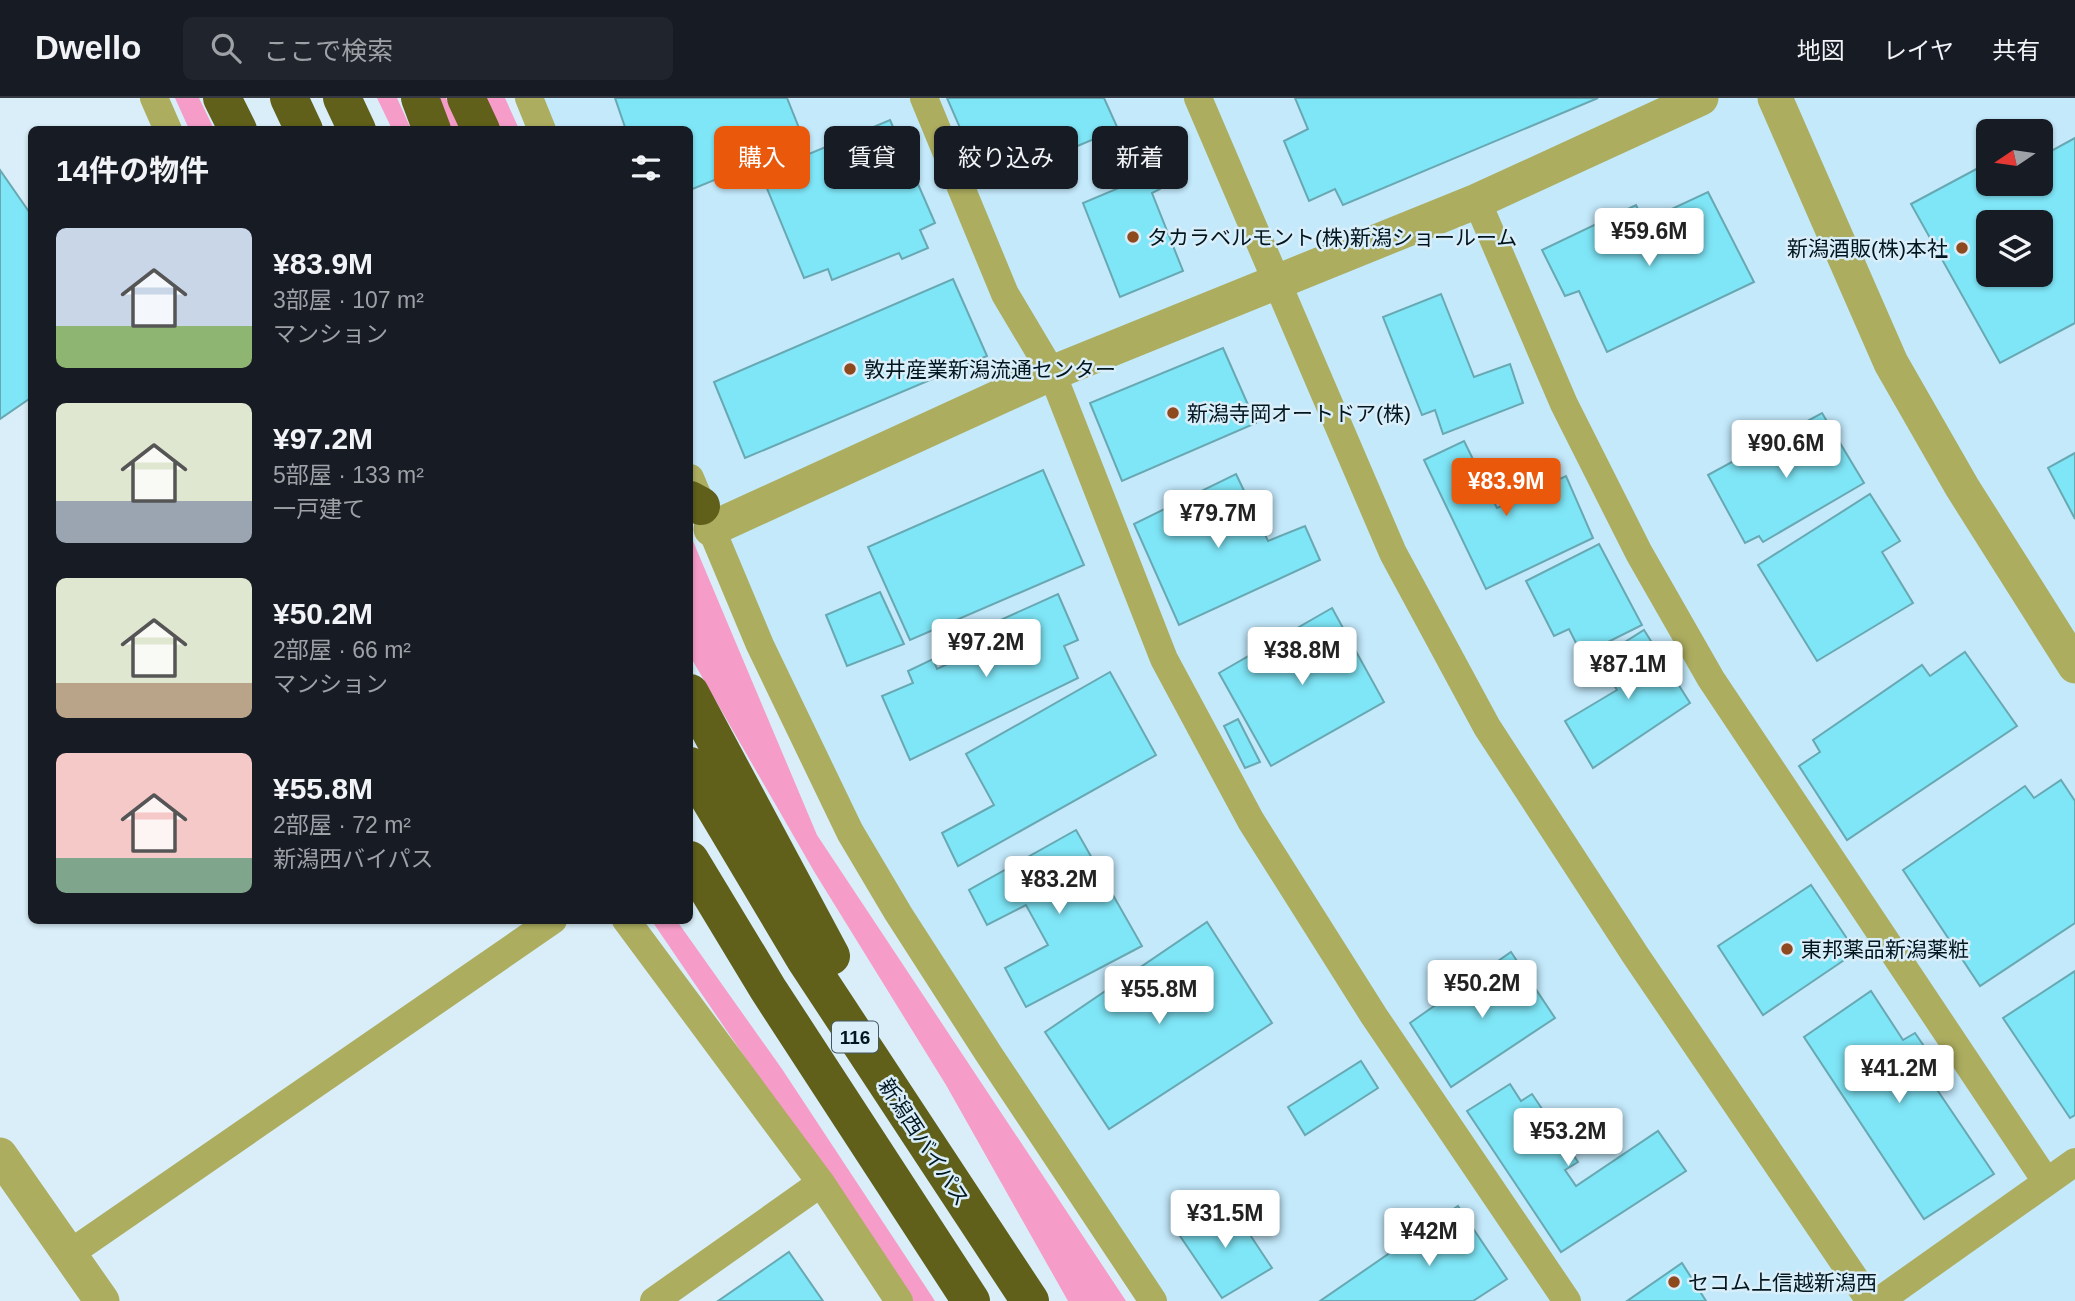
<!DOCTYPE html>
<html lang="ja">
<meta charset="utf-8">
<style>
:root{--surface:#171b24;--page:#20242c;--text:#f1f3f6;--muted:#9ea1a6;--line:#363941;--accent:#ea580c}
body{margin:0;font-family:Helvetica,"Noto Sans JP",sans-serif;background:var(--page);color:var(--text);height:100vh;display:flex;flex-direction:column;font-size:26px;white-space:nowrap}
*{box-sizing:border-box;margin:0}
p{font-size:23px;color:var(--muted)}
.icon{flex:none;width:38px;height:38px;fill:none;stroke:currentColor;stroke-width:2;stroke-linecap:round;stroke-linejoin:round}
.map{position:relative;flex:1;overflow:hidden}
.sheet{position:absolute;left:28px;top:28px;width:665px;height:798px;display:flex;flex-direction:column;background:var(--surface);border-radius:10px;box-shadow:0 2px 5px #0004}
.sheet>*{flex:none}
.top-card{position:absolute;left:714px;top:28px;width:665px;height:63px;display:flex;gap:14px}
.needle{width:46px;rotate:257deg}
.fabs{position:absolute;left:1976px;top:21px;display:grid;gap:14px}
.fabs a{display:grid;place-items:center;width:77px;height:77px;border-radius:10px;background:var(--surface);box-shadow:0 2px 5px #0004;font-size:35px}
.price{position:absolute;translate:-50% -60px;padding:0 16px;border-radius:7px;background:#fff;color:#222;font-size:23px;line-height:46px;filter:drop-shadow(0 2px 4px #0008)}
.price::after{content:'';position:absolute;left:50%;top:42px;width:21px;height:16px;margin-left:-10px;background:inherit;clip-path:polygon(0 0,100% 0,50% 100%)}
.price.current{background:var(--accent);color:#fff}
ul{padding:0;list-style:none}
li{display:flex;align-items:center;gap:21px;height:175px;padding:0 28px}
li span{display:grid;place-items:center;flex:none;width:196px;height:140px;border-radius:10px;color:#555}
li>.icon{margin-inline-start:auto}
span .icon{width:84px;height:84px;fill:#fffc;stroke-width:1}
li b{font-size:30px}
h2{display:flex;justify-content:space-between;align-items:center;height:84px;padding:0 28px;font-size:30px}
.pill{padding:0 24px;border-radius:10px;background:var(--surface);box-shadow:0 2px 5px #0004;font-size:24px;line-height:63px}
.pill.current{background:var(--accent);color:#fff}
header{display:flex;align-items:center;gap:42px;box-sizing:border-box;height:98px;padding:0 35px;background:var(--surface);border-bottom:2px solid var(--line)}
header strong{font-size:33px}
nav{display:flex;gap:38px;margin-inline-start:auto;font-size:24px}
.search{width:490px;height:63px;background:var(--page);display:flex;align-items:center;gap:18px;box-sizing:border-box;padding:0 24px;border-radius:10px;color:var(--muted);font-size:26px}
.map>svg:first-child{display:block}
.built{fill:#c3e9fb;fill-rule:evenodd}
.green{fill:#f69cc8}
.building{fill:#7fe6f7;stroke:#68a8b2;stroke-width:2;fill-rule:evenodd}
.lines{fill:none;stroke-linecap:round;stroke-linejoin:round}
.minor{stroke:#acad5f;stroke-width:28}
.tertiary{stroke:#acad5f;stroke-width:35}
.motorway{stroke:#60601a;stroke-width:38}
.poi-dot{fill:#8e491e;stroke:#d9eef9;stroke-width:2.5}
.labels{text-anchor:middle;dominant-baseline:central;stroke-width:5;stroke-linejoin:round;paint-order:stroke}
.shield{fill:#d9eef9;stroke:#425760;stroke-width:2}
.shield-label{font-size:19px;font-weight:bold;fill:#02161f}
.poi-label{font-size:21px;fill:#02161f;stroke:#d9eef9;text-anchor:start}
.street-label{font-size:21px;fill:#02161f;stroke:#d9eef9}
</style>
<header>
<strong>Dwello</strong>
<div class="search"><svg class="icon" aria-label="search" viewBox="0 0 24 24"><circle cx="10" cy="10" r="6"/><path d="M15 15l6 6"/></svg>ここで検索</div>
<nav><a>地図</a><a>レイヤ</a><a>共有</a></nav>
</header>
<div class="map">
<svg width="2075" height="1203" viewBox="0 0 2075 1203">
<rect width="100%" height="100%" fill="#d9eef9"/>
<path class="built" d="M 514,0 L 2075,0 L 2075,1203 L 1155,1203 L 898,815 L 690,372 L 690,32 L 529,31 ZM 1988,33 L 2040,33 L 2040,86 L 1988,86 ZM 1988,124 L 2040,124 L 2040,177 L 1988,177 Z"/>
<g class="green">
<path d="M 175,0 L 199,0 L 214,31 L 189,31 Z"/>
<path d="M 377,0 L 397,0 L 411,31 L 392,31 Z"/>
<path d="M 434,0 L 446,0 L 461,31 L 447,31 Z"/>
<path d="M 474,0 L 505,0 L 519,31 L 488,31 Z"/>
<path d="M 690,436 L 817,737 L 1126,1203 L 1068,1203 L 946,987 L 815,775 L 690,558 Z"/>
<path d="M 652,823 L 677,823 L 782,971 L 935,1203 L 911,1203 Z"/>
</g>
<g class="building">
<path d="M 615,0 L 787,0 L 805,45 L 690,92 L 690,32 L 626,32 Z"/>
<path d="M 947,0 L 1104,0 L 1118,31 L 985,87 Z"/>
<path d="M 1295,0 L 1598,0 L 1343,107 L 1335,91 L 1309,103 L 1284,43 L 1308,31 Z"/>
<path d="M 890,22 L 935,125 L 920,132 L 928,150 L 902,161 L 899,155 L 832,182 L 828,171 L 804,180 L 761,76 Z"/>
<path d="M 2075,40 L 2075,225 L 2000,265 L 1911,106 L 1982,68 L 1988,86 L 2040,86 L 2040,59 ZM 1988,124 L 2040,124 L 2040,177 L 1988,177 Z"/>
<path d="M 0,72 L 32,118 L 32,299 L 0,321 Z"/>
<path d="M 1154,75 L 1160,91 L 1152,95 L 1183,173 L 1120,199 L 1083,105 Z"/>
<path d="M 1708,94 L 1754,184 L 1607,254 L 1579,193 L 1565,198 L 1542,152 L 1636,107 L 1644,124 Z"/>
<path d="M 953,181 L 987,258 L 745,360 L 714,284 Z"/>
<path d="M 1441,196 L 1474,279 L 1510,266 L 1523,305 L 1443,336 L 1435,312 L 1422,317 L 1383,219 Z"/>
<path d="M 1223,250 L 1256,325 L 1122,383 L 1090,305 Z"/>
<path d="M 1822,315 L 1864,385 L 1763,444 L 1759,438 L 1745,445 L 1708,377 Z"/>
<path d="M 1464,343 L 1497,410 L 1566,378 L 1593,440 L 1486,491 L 1424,362 Z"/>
<path d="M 2075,355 L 2075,421 L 2048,370 Z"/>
<path d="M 1043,372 L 1084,467 L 910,542 L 868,449 Z"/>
<path d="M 1236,376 L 1268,443 L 1305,428 L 1320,462 L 1179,527 L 1134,426 Z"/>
<path d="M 1870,396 L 1900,443 L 1882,454 L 1913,505 L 1817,563 L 1758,467 Z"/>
<path d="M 1599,446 L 1642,527 L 1582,557 L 1569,531 L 1554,538 L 1526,483 Z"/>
<path d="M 880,494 L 904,546 L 847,568 L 826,517 Z"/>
<path d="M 1058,496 L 1078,542 L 1064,548 L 1078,580 L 910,662 L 882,598 L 913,585 L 908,573 L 933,561 L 937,571 L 992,546 L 985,529 Z"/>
<path d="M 1332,510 L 1384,604 L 1271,668 L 1219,575 Z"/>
<path d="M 1644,532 L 1690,605 L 1593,670 L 1565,623 L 1617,592 L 1598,561 Z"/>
<path d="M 1965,554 L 2017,628 L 1847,742 L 1799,668 L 1820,654 L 1813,642 L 1922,567 L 1930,578 Z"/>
<path d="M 1110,574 L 1156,657 L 958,768 L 942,735 L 994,707 L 966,656 Z"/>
<path d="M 1238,621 L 1260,664 L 1245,670 L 1224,628 Z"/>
<path d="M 2061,682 L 2075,703 L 2075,825 L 1980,888 L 1903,772 L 2025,688 L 2034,700 Z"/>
<path d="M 1076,732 L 1142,848 L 1026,909 L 1005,870 L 1048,847 L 1026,807 L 987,827 L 969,792 Z"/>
<path d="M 1811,787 L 1856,854 L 1763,917 L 1718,848 Z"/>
<path d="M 1207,824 L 1272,925 L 1109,1031 L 1045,934 Z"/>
<path d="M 1511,854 L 1555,920 L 1451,989 L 1410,925 Z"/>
<path d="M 2075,873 L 2075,1017 L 2070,1020 L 2003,920 Z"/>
<path d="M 1871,893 L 1903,942 L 1915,935 L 1928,954 L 1917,962 L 1994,1076 L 1924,1121 L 1804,939 Z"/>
<path d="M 1361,963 L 1378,990 L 1305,1037 L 1288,1009 Z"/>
<path d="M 1510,986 L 1521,1003 L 1532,996 L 1578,1064 L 1565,1072 L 1576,1088 L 1658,1033 L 1686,1073 L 1561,1154 L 1467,1013 Z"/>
<path d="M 1227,1102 L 1272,1170 L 1222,1200 L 1178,1135 Z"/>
<path d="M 1458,1108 L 1507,1181 L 1473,1203 L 1320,1203 Z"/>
<path d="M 789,1154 L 823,1203 L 718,1203 Z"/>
<path d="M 1682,1165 L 1706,1203 L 1627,1203 Z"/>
</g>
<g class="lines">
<g class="minor">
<path d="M 154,0 L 168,32"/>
<path d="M 529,0 L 542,32"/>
<path d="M 924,0 L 1005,196 L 1052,275 L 1164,561 L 1251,723 L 1374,918 L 1567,1203"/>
<path d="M 1198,0 L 1393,455 L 1487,629 L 1636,858 L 1870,1203"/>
<path d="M 1477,103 L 1564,306 L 1639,455 L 1711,581 L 2046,1083"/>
<path d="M 690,380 L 760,547 L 850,734 L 898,815 L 990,958 L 1153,1203"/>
<path d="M 626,822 L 821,1085 L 899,1203"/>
<path d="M 69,1156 L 553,822"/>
<path d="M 654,1203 L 821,1085"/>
<path d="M 1879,1203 L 2075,1064"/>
</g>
<g class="tertiary">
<path d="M 1775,0 L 1891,265 L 1962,389 L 2075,568"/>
<path d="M 711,431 L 1052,275 L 1477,103 L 1701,0"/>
<path d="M 0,1057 L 102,1203"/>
</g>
<g class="motorway">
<path d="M 222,0 L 238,32"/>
<path d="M 289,0 L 304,32"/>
<path d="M 342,0 L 357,32"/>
<path d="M 420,0 L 432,32"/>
<path d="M 466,0 L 481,32"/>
<path d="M 690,402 L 701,408"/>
<path d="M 690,595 L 831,858"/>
<path d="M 690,668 L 805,861 L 1030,1203"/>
<path d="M 690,762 L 768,891 L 971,1203"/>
</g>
</g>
<g class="poi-dot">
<circle cx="1133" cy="139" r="7"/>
<circle cx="1962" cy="150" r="7"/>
<circle cx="850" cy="271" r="7"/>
<circle cx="1173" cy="315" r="7"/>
<circle cx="1787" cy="851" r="7"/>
<circle cx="1674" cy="1184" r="7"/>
</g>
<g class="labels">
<rect class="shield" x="832" y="923.5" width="46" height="31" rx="5"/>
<g class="shield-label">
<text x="855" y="939">116</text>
</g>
<g class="poi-label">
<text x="1147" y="139">タカラベルモント(株)新潟ショールーム</text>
<text x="1948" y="150" text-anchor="end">新潟酒販(株)本社</text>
<text x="864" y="271">敦井産業新潟流通センター</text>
<text x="1187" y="315">新潟寺岡オートドア(株)</text>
<text x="1801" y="851">東邦薬品新潟薬粧</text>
<text x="1688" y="1184">セコム上信越新潟西</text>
</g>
<g class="street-label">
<text transform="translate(924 1044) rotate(57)">新潟西バイパス</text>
</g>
</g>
</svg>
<div class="fabs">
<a><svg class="needle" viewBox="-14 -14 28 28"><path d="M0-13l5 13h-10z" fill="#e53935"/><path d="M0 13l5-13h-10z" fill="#9ea1a6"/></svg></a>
<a><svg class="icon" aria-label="layers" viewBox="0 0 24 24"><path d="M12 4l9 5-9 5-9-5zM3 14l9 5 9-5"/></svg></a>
</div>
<b class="price" style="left:1649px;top:170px">¥59.6M</b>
<b class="price" style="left:1786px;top:382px">¥90.6M</b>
<b class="price current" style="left:1506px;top:420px">¥83.9M</b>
<b class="price" style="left:1218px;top:452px">¥79.7M</b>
<b class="price" style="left:986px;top:581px">¥97.2M</b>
<b class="price" style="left:1302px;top:589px">¥38.8M</b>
<b class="price" style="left:1628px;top:603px">¥87.1M</b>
<b class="price" style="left:1059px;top:818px">¥83.2M</b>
<b class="price" style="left:1482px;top:922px">¥50.2M</b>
<b class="price" style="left:1159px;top:928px">¥55.8M</b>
<b class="price" style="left:1899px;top:1007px">¥41.2M</b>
<b class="price" style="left:1568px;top:1070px">¥53.2M</b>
<b class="price" style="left:1225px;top:1152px">¥31.5M</b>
<b class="price" style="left:1429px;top:1170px">¥42M</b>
<div class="top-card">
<a class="pill current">購入</a>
<a class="pill">賃貸</a>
<a class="pill">絞り込み</a>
<a class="pill">新着</a>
</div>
<section class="sheet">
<h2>14件の物件<svg class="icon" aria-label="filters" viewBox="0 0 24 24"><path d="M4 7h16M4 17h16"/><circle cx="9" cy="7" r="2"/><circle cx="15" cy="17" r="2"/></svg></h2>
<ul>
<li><span style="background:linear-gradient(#c9d6e8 70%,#8fb573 0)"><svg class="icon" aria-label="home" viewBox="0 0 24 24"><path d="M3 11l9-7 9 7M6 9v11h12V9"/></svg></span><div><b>¥83.9M</b><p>3部屋 · 107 m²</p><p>マンション</p></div></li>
<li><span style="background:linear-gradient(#dfe7d0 70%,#9aa5b1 0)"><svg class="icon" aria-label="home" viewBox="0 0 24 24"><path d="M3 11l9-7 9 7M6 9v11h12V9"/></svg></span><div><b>¥97.2M</b><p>5部屋 · 133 m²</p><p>一戸建て</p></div></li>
<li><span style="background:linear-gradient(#dfe7d0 75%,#b9a48a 0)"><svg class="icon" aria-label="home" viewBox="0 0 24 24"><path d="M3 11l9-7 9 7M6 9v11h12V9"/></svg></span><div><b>¥50.2M</b><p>2部屋 · 66 m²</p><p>マンション</p></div></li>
<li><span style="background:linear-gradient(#f6c9c9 75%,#7fa58c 0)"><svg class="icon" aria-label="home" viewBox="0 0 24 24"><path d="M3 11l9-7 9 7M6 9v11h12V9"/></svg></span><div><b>¥55.8M</b><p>2部屋 · 72 m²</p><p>新潟西バイパス</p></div></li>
</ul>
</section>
</div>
